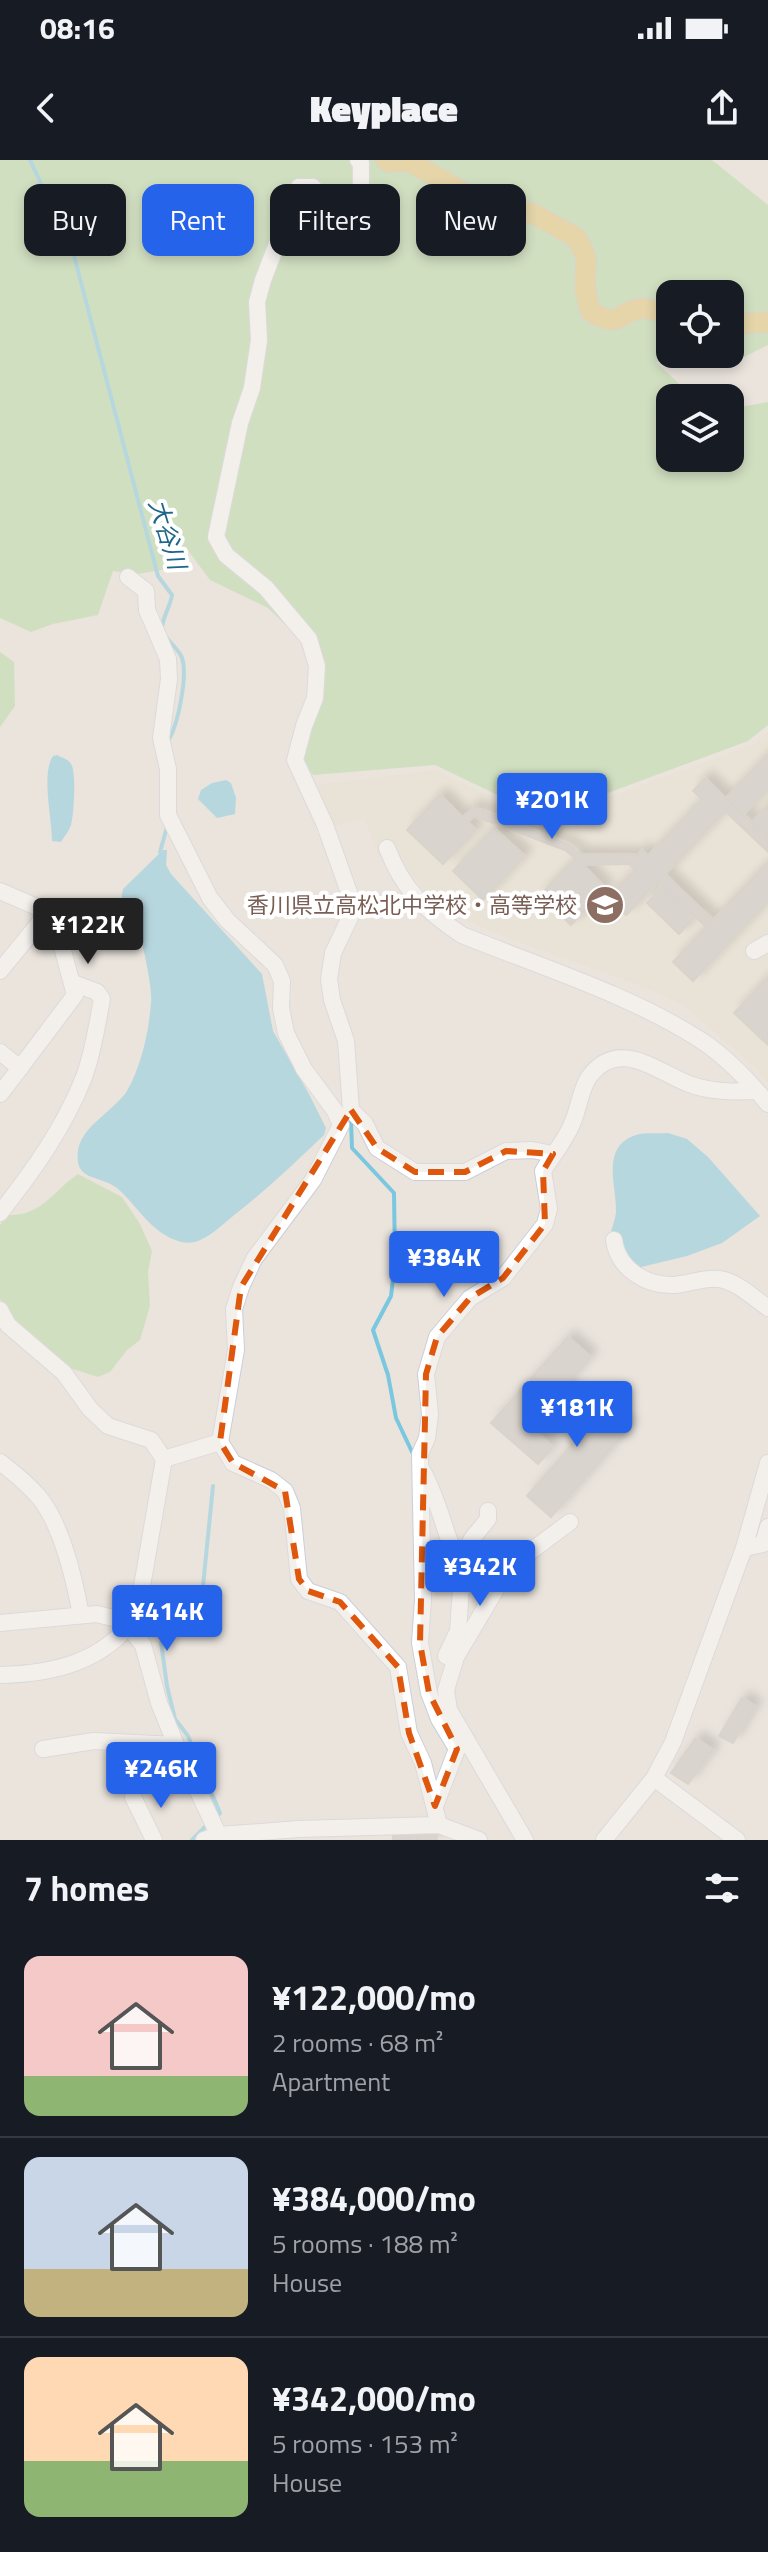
<!DOCTYPE html>
<meta charset="utf-8">
<style>
:root{--surface:#171b24;--page:#20242c;--text:#f1f3f6;--muted:#9ea1a6;--line:#363941;--accent:#2563eb}
body{margin:0;font-family:"Titillium Web","Noto Sans JP",sans-serif;background:var(--page);color:var(--text);height:100vh;display:flex;flex-direction:column;font-size:30px;white-space:nowrap}
*{box-sizing:border-box;margin:0}
p{font-size:26px;color:var(--muted)}
.icon{flex:none;width:44px;height:44px;fill:none;stroke:currentColor;stroke-width:2;stroke-linecap:round;stroke-linejoin:round}
.map{position:relative;height:1680px;overflow:hidden}
.side{display:flex;flex-direction:column;background:var(--surface);flex:1}
.side>*{flex:none}
.guide{position:absolute;left:24px;top:24px;width:720px;height:72px;display:flex;gap:16px}
.tools{position:absolute;left:656px;top:120px;display:grid;gap:16px}
.tools a{display:grid;place-items:center;width:88px;height:88px;border-radius:16px;background:var(--surface);box-shadow:0 4px 12px #0003;font-size:40px}
.price{position:absolute;translate:-50% -68px;padding:0 18px;border-radius:8px;background:var(--accent);color:#fff;font-size:26px;line-height:52px;filter:drop-shadow(0 2px 4px #0008)}
.price::after{content:'';position:absolute;left:50%;top:48px;width:24px;height:18px;margin-left:-12px;background:inherit;clip-path:polygon(0 0,100% 0,50% 100%)}
.price.active{background:#222;color:#fff}
ul{padding:0;list-style:none}
li{display:flex;align-items:center;gap:24px;height:200px;padding:0 24px}
li+li{border-top:2px solid var(--line)}
li span{display:grid;place-items:center;flex:none;width:224px;height:160px;border-radius:16px;color:#555}
li>.icon{margin-inline-start:auto}
span .icon{width:96px;height:96px;fill:#fffc;stroke-width:1}
li b{font-size:34px}
h2{display:flex;justify-content:space-between;align-items:center;height:96px;padding:0 24px;font-size:34px}
.chip{padding:0 28px;border-radius:16px;background:var(--surface);box-shadow:0 4px 12px #0003;font-size:28px;line-height:72px}
.chip.active{background:var(--accent);color:#fff}
.status{display:flex;justify-content:space-between;align-items:center;height:56px;padding:0 40px;background:var(--surface);direction:ltr}
.status svg{height:22px;fill:currentColor}
header{display:flex;justify-content:space-between;align-items:center;height:104px;padding:0 24px;background:var(--surface);font-size:36px;font-weight:800}
.map>svg:first-child{display:block}
.education{fill:#e9e0ce}
.green{fill:#b4da9f;fill-rule:evenodd}
.water{fill:#7bc7e0}
.lines{fill:none;stroke-linecap:round;stroke-linejoin:round}
.stream{stroke:#7bc7e0;stroke-width:4}
.building{fill:#c5c1bc;stroke:#c5bfb7;stroke-width:2;filter:url(#shadow)}
.minor-casing{stroke:#cbced9;stroke-width:18}
.major-casing{stroke:#c3c3c3;stroke-width:22}
.minor{stroke:#fff;stroke-width:16}
.major{stroke:#e0c36c;stroke-width:20}
.marked{fill:none;stroke:#de570d;stroke-width:6;stroke-dasharray:16 10;stroke-linejoin:round}
.labels{text-anchor:middle;dominant-baseline:central;stroke-width:8;stroke-linejoin:round;paint-order:stroke}
.education-label{font-size:22px;fill:#785e54;stroke:#fff;text-anchor:end}
.water-label{font-size:24px;font-style:italic;fill:#1d6689;stroke:#fff}
</style>
<div class="status"><b>08:16</b><svg viewBox="0 0 49 12"><path d="M0 12V9h3v3zM5 12V6h3v6zM10 12V3h3v9zM15 12V0h3v12zM26 1h20v11H26zM47 4h2v5h-2z"/></svg></div>
<header><svg class="icon" aria-label="back" viewBox="0 0 24 24"><path d="M15 5l-7 7 7 7"/></svg>Keyplace<svg class="icon" aria-label="share" viewBox="0 0 24 24"><path d="M12 15V3M7 8l5-5 5 5M5 13v7h14v-7"/></svg></header>
<div class="map">
<svg width="768" height="1680" viewBox="0 0 768 1680">
<defs>
<filter id="shadow"><feDropShadow dx="7" dy="-7" stdDeviation="4" flood-color="#0004"/></filter>
</defs>
<rect width="100%" height="100%" fill="#eae4dd"/>
<path class="education" d="M 768,572 L 768,924 L 757,909 L 683,845 L 644,827 L 507,778 L 461,758 L 425,732 L 397,694 L 379,697 L 364,658 L 333,666 L 318,625 L 435,610 L 543,661 L 755,584 Z"/>
<g class="green">
<path d="M 0,0 L 712,0 L 768,45 L 768,185 L 724,207 L 693,196 L 656,202 L 694,238 L 670,238 L 670,298 L 730,298 L 730,249 L 768,242 L 768,565 L 748,581 L 543,657 L 435,605 L 313,615 L 300,598 L 322,543 L 320,498 L 268,448 L 210,420 L 187,389 L 168,409 L 137,414 L 113,411 L 98,455 L 53,464 L 31,472 L 0,458 ZM 670,134 L 730,134 L 730,194 L 670,194 Z"/>
<path d="M 0,492 L 14,502 L 15,546 L 0,567 Z"/>
<path d="M 78,1014 L 122,1037 L 140,1064 L 152,1091 L 148,1112 L 150,1146 L 140,1180 L 127,1190 L 110,1212 L 98,1217 L 70,1208 L 13,1161 L 0,1139 L 0,1065 L 7,1055 C 41,1057 53,1031 78,1014 Z"/>
</g>
<g class="water">
<path d="M 57,595 C 63,598 70,600 72,606 C 76,616 74,655 71,665 C 69,671 64,677 61,682 L 52,681 C 52,658 41,614 53,596 Z"/>
<path d="M 226,620 L 231,623 L 236,638 L 235,654 L 217,658 L 198,639 L 201,630 L 212,623 Z"/>
<path d="M 163,690 L 167,690 L 166,705 L 171,714 L 262,814 L 273,871 L 309,934 L 326,968 L 324,975 C 295,1003 265,1031 233,1056 C 222,1065 211,1076 198,1081 C 193,1083 186,1083 181,1082 C 150,1073 139,1047 117,1028 C 99,1014 74,1022 78,991 C 81,966 114,951 127,931 C 141,907 149,871 151,843 C 153,833 144,787 140,778 C 131,757 117,755 123,729 Z"/>
<path d="M 668,973 L 687,979 L 708,997 L 760,1056 L 722,1083 L 687,1096 L 633,1109 L 620,1094 L 622,1076 L 611,1071 C 613,1065 615,1059 616,1053 C 618,1028 599,987 636,975 C 646,972 658,974 668,973 Z"/>
</g>
<g class="lines">
<g class="stream">
<path d="M 30,0 L 73,92 L 158,416 L 172,435 C 170,448 162,457 162,470"/>
<path d="M 167,478 C 171,484 180,491 182,498 C 188,516 178,565 168,581"/>
<path d="M 160,692 L 167,667"/>
<path d="M 351,961 L 352,988 L 394,1033 L 395,1102 L 391,1136 L 373,1170 L 388,1215 L 396,1258 L 413,1294"/>
<path d="M 213,1326 L 202,1436 L 185,1462 L 161,1482 L 167,1526 L 175,1559 L 188,1576 L 220,1653 L 216,1657"/>
<path d="M 192,1680 L 209,1663"/>
</g>
</g>
<g class="building">
<path d="M 768,594 L 768,629 L 743,655 L 726,638 Z"/>
<path d="M 705,618 L 732,644 L 626,755 L 607,738 L 635,710 L 629,704 L 642,690 L 648,696 L 702,639 L 693,631 Z"/>
<path d="M 440,635 L 476,670 L 443,704 L 407,670 Z"/>
<path d="M 732,644 L 768,678 L 768,692 L 725,651 Z"/>
<path d="M 768,645 L 768,678 L 752,662 Z"/>
<path d="M 474,647 L 568,684 L 581,694 L 637,695 L 629,704 L 583,705 L 565,690 L 474,656 L 468,662 L 463,657 Z"/>
<path d="M 494,668 L 525,696 L 483,740 L 453,711 Z"/>
<path d="M 576,698 L 606,728 L 571,765 L 540,735 Z"/>
<path d="M 768,702 L 768,741 L 693,821 L 673,802 Z"/>
<path d="M 665,714 L 713,760 L 706,767 L 658,721 Z"/>
<path d="M 663,726 L 695,757 L 679,774 L 647,743 Z"/>
<path d="M 768,817 L 768,885 L 734,853 Z"/>
<path d="M 568,1177 L 591,1197 L 530,1266 L 553,1287 L 538,1304 L 491,1263 Z"/>
<path d="M 564,1227 L 597,1256 L 606,1246 L 630,1267 L 551,1357 L 527,1336 L 578,1278 L 545,1249 Z"/>
<path d="M 742,1538 L 755,1546 L 733,1583 L 719,1576 Z"/>
<path d="M 696,1578 L 713,1590 L 688,1624 L 671,1613 Z"/>
<path d="M 436,1671 L 437,1680 L 393,1680 L 393,1673 Z"/>
</g>
<g class="lines">
<defs>
<g id="minor">
<path d="M 358,0 L 361,3 C 360,28 366,42 341,57 L 332,50 L 313,27 L 299,27 L 263,120 L 257,142 L 259,180 L 252,228 L 240,263 L 216,377 L 226,395 L 266,428 L 309,479 L 317,506 L 315,538 L 304,566 L 295,600 L 325,665 L 351,738 L 353,751 L 333,793 L 329,819 L 332,840 L 346,881 L 351,950 L 365,964 L 377,988 L 415,1012 L 465,1012 L 506,991 L 532,990 L 553,994"/>
<path d="M 128,417 L 146,431 L 147,450 L 168,499 L 169,519 L 161,578 L 168,609 L 168,655 L 210,738 L 227,760 L 275,805 L 282,821 L 281,848 L 286,873 L 304,909 L 335,951 L 341,965 L 313,1020 L 254,1099 L 241,1127 L 234,1149 L 236,1190 L 220,1282 L 164,1299"/>
<path d="M 387,688 C 403,730 425,750 462,775 C 541,807 631,835 702,881 C 726,897 750,922 768,944"/>
<path d="M 0,731 L 53,754 L 75,835 L 20,908"/>
<path d="M 754,791 L 768,783"/>
<path d="M 0,811 L 49,751"/>
<path d="M 0,892 L 20,908 L 0,934"/>
<path d="M 0,1053 C 33,1011 64,968 84,917 C 93,893 97,865 102,839 L 97,832 L 73,823"/>
<path d="M 614,1080 C 618,1109 646,1126 674,1125 C 689,1124 704,1117 719,1119 C 736,1121 754,1138 768,1148"/>
<path d="M 0,1150 L 8,1165 L 64,1213 L 90,1249 L 108,1266 L 151,1280 L 164,1299 L 137,1455 C 105,1502 53,1514 0,1515"/>
<path d="M 220,1282 L 233,1303 L 271,1320 L 285,1331 L 292,1348 L 299,1419 L 308,1431 L 340,1442 L 398,1507 L 409,1573 L 423,1603 L 439,1665"/>
<path d="M 0,1302 C 13,1312 27,1323 38,1336 C 62,1364 74,1418 81,1455"/>
<path d="M 422,1310 C 440,1342 446,1379 462,1413"/>
<path d="M 744,1388 L 763,1384 L 768,1367"/>
<path d="M 0,1463 L 97,1454 L 121,1460 L 129,1467 L 143,1485 L 159,1543 L 176,1585 L 221,1680"/>
<path d="M 446,1496 L 458,1471 L 462,1413 L 471,1380 L 488,1359 L 488,1351"/>
<path d="M 43,1589 L 94,1581 L 176,1585"/>
<path d="M 457,1589 L 439,1559 L 429,1533 L 420,1483 L 423,1440 L 420,1294 L 427,1278 L 430,1254 L 426,1214 L 437,1177 L 470,1138 L 503,1118 L 545,1064 L 549,1049 L 543,1011 C 552,996 565,981 572,964 C 579,949 580,930 589,917 C 618,877 656,911 689,924 C 710,932 733,932 756,931"/>
<path d="M 654,1618 L 737,1680"/>
<path d="M 133,1637 L 154,1680"/>
<path d="M 435,1646 L 457,1589 L 464,1583"/>
<path d="M 204,1680 L 220,1675 L 299,1669 L 439,1665 L 479,1680"/>
<path d="M 525,1680 L 449,1550 L 446,1530 L 456,1497 L 498,1426 L 531,1391 L 570,1362"/>
<path d="M 604,1680 L 654,1618 L 673,1582 L 744,1388 L 768,1303"/>
</g>
<g id="major">
<path d="M 386,0 L 389,2 L 408,1 L 487,45 L 532,53 L 577,78 L 586,98 L 585,129 L 590,151 C 619,169 614,155 638,149 C 646,147 661,152 670,154"/>
<path d="M 730,164 L 768,162"/>
</g>
</defs>
<use href="#minor" class="minor-casing"/>
<use href="#major" class="major-casing"/>
<use href="#minor" class="minor"/>
<use href="#major" class="major"/>
</g>
<path d="M0 0H768V1680H0ZM 351,950 L 377,988 L 415,1012 L 465,1012 L 506,991 L 553,994 L 543,1011 L 545,1064 L 503,1118 L 470,1138 L 437,1177 L 426,1214 L 420,1483 L 429,1533 L 457,1589 L 435,1646 L 409,1573 L 398,1507 L 340,1442 L 308,1431 L 299,1419 L 285,1331 L 233,1303 L 220,1282 L 241,1127 Z" fill="#eae4dd" fill-opacity=".55" fill-rule="evenodd"/>
<path class="marked" d="M 351,950 L 377,988 L 415,1012 L 465,1012 L 506,991 L 553,994 L 543,1011 L 545,1064 L 503,1118 L 470,1138 L 437,1177 L 426,1214 L 420,1483 L 429,1533 L 457,1589 L 435,1646 L 409,1573 L 398,1507 L 340,1442 L 308,1431 L 299,1419 L 285,1331 L 233,1303 L 220,1282 L 241,1127 Z"/>
<defs>
<symbol id="school-disc" viewBox="-11 -11 22 22"><circle r="9.5" fill="#8d6e63" stroke="#fff"/><path d="M0-5L7-2L0 1L-7-2ZM-4 1L0 2.5L4 1V4Q0 6-4 4Z" fill="#fff"/></symbol>
</defs>
<g fill-rule="evenodd">
<use href="#school-disc" x="583" y="723" width="44" height="44"/>
</g>
<g class="labels">
<g class="education-label">
<text x="577" y="745">香川県立高松北中学校・高等学校</text>
</g>
<g class="water-label">
<text transform="translate(168 374) rotate(73)">大谷川</text>
</g>
</g>
</svg>
<div class="tools">
<a><svg class="icon" aria-label="locate" viewBox="0 0 24 24"><circle cx="12" cy="12" r="6"/><path d="M12 2v4M12 18v4M2 12h4M18 12h4"/></svg></a>
<a><svg class="icon" aria-label="layers" viewBox="0 0 24 24"><path d="M12 4l9 5-9 5-9-5zM3 14l9 5 9-5"/></svg></a>
</div>
<b class="price" style="left:552px;top:681px">¥201K</b>
<b class="price active" style="left:88px;top:806px">¥122K</b>
<b class="price" style="left:444px;top:1139px">¥384K</b>
<b class="price" style="left:577px;top:1289px">¥181K</b>
<b class="price" style="left:480px;top:1448px">¥342K</b>
<b class="price" style="left:167px;top:1493px">¥414K</b>
<b class="price" style="left:161px;top:1650px">¥246K</b>
<div class="guide">
<a class="chip">Buy</a>
<a class="chip active">Rent</a>
<a class="chip">Filters</a>
<a class="chip">New</a>
</div>
</div>
<section class="side">
<h2>7 homes<svg class="icon" aria-label="filters" viewBox="0 0 24 24"><path d="M4 7h16M4 17h16"/><circle cx="9" cy="7" r="2"/><circle cx="15" cy="17" r="2"/></svg></h2>
<ul>
<li><span style="background:linear-gradient(#f6c9c9 75%,#8fb573 0)"><svg class="icon" aria-label="home" viewBox="0 0 24 24"><path d="M3 11l9-7 9 7M6 9v11h12V9"/></svg></span><div><b>¥122,000/mo</b><p>2 rooms · 68 m²</p><p>Apartment</p></div></li>
<li><span style="background:linear-gradient(#c9d6e8 70%,#c2b280 0)"><svg class="icon" aria-label="home" viewBox="0 0 24 24"><path d="M3 11l9-7 9 7M6 9v11h12V9"/></svg></span><div><b>¥384,000/mo</b><p>5 rooms · 188 m²</p><p>House</p></div></li>
<li><span style="background:linear-gradient(#ffd9b3 65%,#8fb573 0)"><svg class="icon" aria-label="home" viewBox="0 0 24 24"><path d="M3 11l9-7 9 7M6 9v11h12V9"/></svg></span><div><b>¥342,000/mo</b><p>5 rooms · 153 m²</p><p>House</p></div></li>
</ul>
</section>
